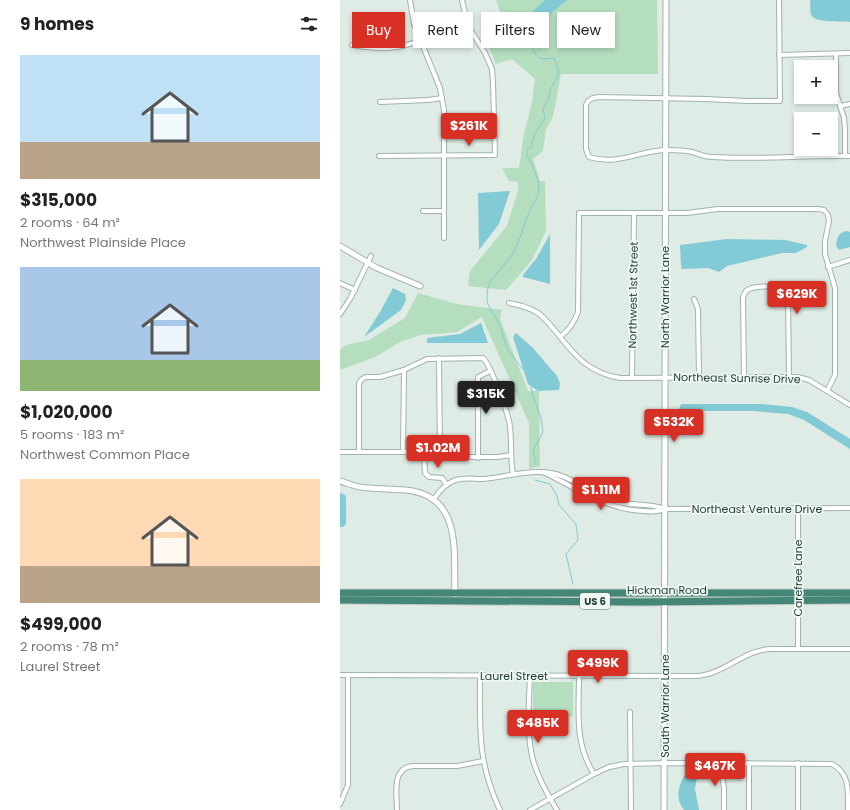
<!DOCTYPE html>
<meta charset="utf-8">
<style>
:root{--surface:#fff;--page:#f6f6f6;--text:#222;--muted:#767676;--accent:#d93025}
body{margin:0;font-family:Poppins,sans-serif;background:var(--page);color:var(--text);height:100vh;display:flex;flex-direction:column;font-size:15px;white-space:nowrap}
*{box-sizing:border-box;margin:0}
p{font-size:13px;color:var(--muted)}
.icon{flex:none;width:22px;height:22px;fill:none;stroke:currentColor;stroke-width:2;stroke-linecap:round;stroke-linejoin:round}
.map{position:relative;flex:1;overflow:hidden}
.drawer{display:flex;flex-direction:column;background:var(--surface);width:340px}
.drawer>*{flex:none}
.top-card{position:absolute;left:12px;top:12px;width:380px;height:36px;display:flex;gap:8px}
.controls{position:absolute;left:454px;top:60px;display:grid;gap:8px}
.controls a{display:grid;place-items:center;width:44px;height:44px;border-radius:0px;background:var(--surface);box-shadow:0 2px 6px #0003;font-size:20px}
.price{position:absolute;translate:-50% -34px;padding:0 9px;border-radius:4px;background:var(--accent);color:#fff;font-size:13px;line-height:26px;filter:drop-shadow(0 1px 2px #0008)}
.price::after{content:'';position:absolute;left:50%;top:24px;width:12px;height:9px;margin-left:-6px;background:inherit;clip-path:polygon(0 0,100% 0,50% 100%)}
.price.on{background:#222;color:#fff}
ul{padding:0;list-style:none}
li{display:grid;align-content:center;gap:8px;height:212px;padding:0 20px}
li span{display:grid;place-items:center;height:124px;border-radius:0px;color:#555}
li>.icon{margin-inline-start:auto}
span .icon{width:72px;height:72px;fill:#fffc;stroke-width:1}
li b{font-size:17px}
h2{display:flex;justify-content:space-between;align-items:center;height:48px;padding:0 20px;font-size:17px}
.tag{padding:0 14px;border-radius:0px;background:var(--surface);box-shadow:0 2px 6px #0003;font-size:14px;line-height:36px}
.tag.on{background:var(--accent);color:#fff}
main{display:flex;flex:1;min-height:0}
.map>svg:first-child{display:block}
.green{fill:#b5debf}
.water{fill:#82cad5}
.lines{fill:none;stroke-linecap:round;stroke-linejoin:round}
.stream{stroke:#82cad5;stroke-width:1}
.minor-casing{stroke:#a2b3ac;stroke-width:6}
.tertiary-casing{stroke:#a2b3ac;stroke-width:7}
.trunk-casing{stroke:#c0c8c6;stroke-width:9}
.minor{stroke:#fff;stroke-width:4}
.tertiary{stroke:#fff;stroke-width:5}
.trunk{stroke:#448776;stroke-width:7}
.labels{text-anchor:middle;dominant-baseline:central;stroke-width:3.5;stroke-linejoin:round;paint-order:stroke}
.shield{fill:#eff8f3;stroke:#5d746d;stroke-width:1}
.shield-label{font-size:10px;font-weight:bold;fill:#1f3c33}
.street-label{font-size:11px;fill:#1f3c33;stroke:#eff8f3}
</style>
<main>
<section class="drawer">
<h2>9 homes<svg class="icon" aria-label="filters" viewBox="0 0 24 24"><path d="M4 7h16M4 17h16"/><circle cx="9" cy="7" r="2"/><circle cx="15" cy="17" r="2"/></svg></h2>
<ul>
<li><span style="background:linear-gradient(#bfe0f5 70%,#b9a48a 0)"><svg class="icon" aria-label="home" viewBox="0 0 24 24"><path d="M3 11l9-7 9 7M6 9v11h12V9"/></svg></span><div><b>$315,000</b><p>2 rooms · 64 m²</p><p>Northwest Plainside Place</p></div></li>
<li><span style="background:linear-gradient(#a9c7e8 75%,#8fb573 0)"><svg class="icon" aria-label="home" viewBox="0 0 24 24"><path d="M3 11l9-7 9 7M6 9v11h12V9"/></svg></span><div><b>$1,020,000</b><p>5 rooms · 183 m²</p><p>Northwest Common Place</p></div></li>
<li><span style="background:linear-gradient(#ffd9b3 70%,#b9a48a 0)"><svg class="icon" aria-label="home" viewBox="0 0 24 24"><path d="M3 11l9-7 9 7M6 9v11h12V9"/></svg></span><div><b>$499,000</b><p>2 rooms · 78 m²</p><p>Laurel Street</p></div></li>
</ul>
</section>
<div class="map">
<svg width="510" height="810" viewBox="0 0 510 810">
<rect width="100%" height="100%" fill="#dfebe5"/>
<g class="green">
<path d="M 156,0 L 317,0 L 318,74 L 221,74 L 213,117 L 206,129 L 203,151 L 193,159 L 200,181 L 205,181 L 206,231 L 192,260 L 166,290 L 128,286 L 130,271 L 167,226 L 178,191 L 178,182 L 169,181 L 162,168 L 179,168 L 184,133 L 192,103 L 195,79 L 172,59 L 156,64 L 148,45 L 168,34 Z"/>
<path d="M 78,293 L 117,304 L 162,310 L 160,319 L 188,391 L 199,391 L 200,466 L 189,469 L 189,423 L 142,317 L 117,332 L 81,335 L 62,341 L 35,357 L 0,370 L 0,349 L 6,345 L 29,340 L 65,318 Z"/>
<rect x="193" y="682" width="40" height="34"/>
</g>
<g class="water">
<path d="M 205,0 L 228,0 C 214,10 200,22 195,39 L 183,45 L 181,43 L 180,37 L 176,32 L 178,30 L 179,25 Z"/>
<path d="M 470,0 L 510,0 L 510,22 C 502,21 476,23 472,16 C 469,12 471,5 470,0 Z"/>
<path d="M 170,191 L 159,224 L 139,250 L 138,193 Z"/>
<path d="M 506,231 L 510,232 L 510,247 L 499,250 L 496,246 C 497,238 498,233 506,231 Z"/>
<path d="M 210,234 L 210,284 L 183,277 L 183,275 L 196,259 Z"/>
<path d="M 387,239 L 445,240 L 467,245 L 467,247 L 456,253 L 442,253 L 387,266 L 379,272 L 368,268 L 342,269 L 341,265 L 340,245 Z"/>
<path d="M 53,288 L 65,294 L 66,300 L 61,310 L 24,337 L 40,312 Z"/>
<path d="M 141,323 L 148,343 L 87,343 L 87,338 L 120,334 Z"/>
<path d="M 176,333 L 192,347 L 217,376 L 220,383 L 219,390 L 198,391 L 188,384 L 173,337 Z"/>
<path d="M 341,404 L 422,404 L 452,407 L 467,412 L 510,439 L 510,449 L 464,420 L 448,414 L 414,411 L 342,411 L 339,409 Z"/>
<path d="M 0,493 L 4,494 L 6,497 L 6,524 L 3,527 L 0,527 Z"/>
<path d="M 358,772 L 355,789 L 359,810 L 344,810 C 335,799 338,787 344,776 Z"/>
</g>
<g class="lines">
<g class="stream">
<path d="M 183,369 C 178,363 168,352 166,345 C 163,337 162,328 158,322 C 151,309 144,305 148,288 C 151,276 162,269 169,259 C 179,247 182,229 188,215 C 192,205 199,197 199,187 C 198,177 192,163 187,156 L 187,150 L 192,147 C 191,136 200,127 205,118 L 203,109 L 209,97 L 211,88 L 216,80 L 219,72 L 214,58 C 210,58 208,59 204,59 C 195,59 192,48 192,41"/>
<path d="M 191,387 L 193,396 L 201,418 L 203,432 L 193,450 L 196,464"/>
<path d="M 195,480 L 210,484 L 217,496 L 219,505 L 236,524 L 238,540 L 226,554 L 233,584"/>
</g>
<defs>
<g id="minor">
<path d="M 70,0 L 74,24 L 100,88 L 104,110 L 104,238"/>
<path d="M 439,0 L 440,101 L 407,101 L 366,99 L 259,97 L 253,98 L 248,101 L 246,105 L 246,149 L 249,157 C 279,166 300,150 327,150 C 335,150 344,150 352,152 C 359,154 365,157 372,157 C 418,160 464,155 510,156"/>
<path d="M 12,45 C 39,49 55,51 81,40"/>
<path d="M 496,54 L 496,93 L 504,118 L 505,129 L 505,156"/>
<path d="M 439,55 L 510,53"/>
<path d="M 40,102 L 88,100 L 102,98"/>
<path d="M 500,106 L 510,104"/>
<path d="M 39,156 L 155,155 L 153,83 L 152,69 L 145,53 L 130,29 L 126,18 L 122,0"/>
<path d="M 83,211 L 104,211"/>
<path d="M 488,267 L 510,260"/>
<path d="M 0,283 L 15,290"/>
<path d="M 354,299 L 358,309 L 359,377"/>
<path d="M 169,303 C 179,305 189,307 198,313 C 205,318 211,326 217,333 C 235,356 249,373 280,378 L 458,377 L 469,380 L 510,405"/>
<path d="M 0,314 L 10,299 L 31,256"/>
<path d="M 220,337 C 229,330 234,323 238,312 L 239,213 L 347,213 L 378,209 L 478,209 L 484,210 L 488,215 L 489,221 L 485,241 L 485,254 L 495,288 L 495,375 L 487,391"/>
<path d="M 99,358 L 100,457"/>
<path d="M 404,377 L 403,297 C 404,295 405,293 406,291 C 412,285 437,286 444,288 L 448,295 L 449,377"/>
<path d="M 292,378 L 294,213"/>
<path d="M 0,452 L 69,452 L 87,456 L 100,457 L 158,457 L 171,455"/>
<path d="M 19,452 L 19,383 L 22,379 L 26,377 L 40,377 L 64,370 L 87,359 L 143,358 C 151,366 169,415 170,427 C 172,443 170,458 173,474"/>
<path d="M 63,452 L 64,370"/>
<path d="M 84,455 L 85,473 L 89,477 L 102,478 L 107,485"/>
<path d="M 138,458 L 138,377 L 150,371"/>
<path d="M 203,472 C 237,488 266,510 304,511 C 312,512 318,512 325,509 L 510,508"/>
<path d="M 93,500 C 99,492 104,485 113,481 C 122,477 133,479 143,479 C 168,477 191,468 216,474 C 237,480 255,496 277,502 C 292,506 310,503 325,509"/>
<path d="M 458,508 L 458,649"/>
<path d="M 0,675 L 356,676 C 384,675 404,649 432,649 L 510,649"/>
<path d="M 140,676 C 140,727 137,762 160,810"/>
<path d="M 190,676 C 189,703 186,733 193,760 C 198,778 207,794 217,810"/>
<path d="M 239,676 C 239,711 234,743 254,774"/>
<path d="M 290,712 L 291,810"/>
<path d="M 380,763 L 384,788 L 384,810"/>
<path d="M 458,763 L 458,810"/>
<path d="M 0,804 L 8,785 L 8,675"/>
<path d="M 57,810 C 57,794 51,768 73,766 L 117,766 L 143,761"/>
<path d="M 190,810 L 254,774 L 269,767 L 284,764 L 331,763 L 492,764 C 510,774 508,790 508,810"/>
<path d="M 409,810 L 409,763"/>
</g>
<g id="tertiary">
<path d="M 0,246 L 37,268 L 80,286"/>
<path d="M 0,481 C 7,483 14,486 20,487 C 35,489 51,489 66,490 C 124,496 113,554 115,595"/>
<path d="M 324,810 L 326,0"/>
</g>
<g id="trunk">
<path d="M 0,593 L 510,593"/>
<path d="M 0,600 L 302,602 L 510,600"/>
</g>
</defs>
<use href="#minor" class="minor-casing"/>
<use href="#tertiary" class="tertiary-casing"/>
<use href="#trunk" class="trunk-casing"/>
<use href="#minor" class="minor"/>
<use href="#tertiary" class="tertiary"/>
<use href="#trunk" class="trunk"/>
</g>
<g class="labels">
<rect class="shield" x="240" y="593" width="30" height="16" rx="3"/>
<g class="shield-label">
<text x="255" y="601">US 6</text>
</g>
<g class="street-label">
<text transform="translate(293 295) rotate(-89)">Northwest 1st Street</text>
<text transform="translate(325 297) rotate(-90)">North Warrior Lane</text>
<text transform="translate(397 378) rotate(1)">Northeast Sunrise Drive</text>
<text x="417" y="509">Northeast Venture Drive</text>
<text transform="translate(458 578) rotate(-90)">Carefree Lane</text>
<text x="327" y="590">Hickman Road</text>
<text x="174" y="676">Laurel Street</text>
<text transform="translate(325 706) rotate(-90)">South Warrior Lane</text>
</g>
</g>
</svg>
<div class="controls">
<a>+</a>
<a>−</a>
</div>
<b class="price" style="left:129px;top:147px">$261K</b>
<b class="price" style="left:457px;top:315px">$629K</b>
<b class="price on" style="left:146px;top:415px">$315K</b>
<b class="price" style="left:334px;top:443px">$532K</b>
<b class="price" style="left:98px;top:469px">$1.02M</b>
<b class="price" style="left:261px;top:511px">$1.11M</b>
<b class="price" style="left:258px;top:684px">$499K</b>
<b class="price" style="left:198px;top:744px">$485K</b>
<b class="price" style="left:375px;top:787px">$467K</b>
<div class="top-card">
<a class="tag on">Buy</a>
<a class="tag">Rent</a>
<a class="tag">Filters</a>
<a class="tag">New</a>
</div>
</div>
</main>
